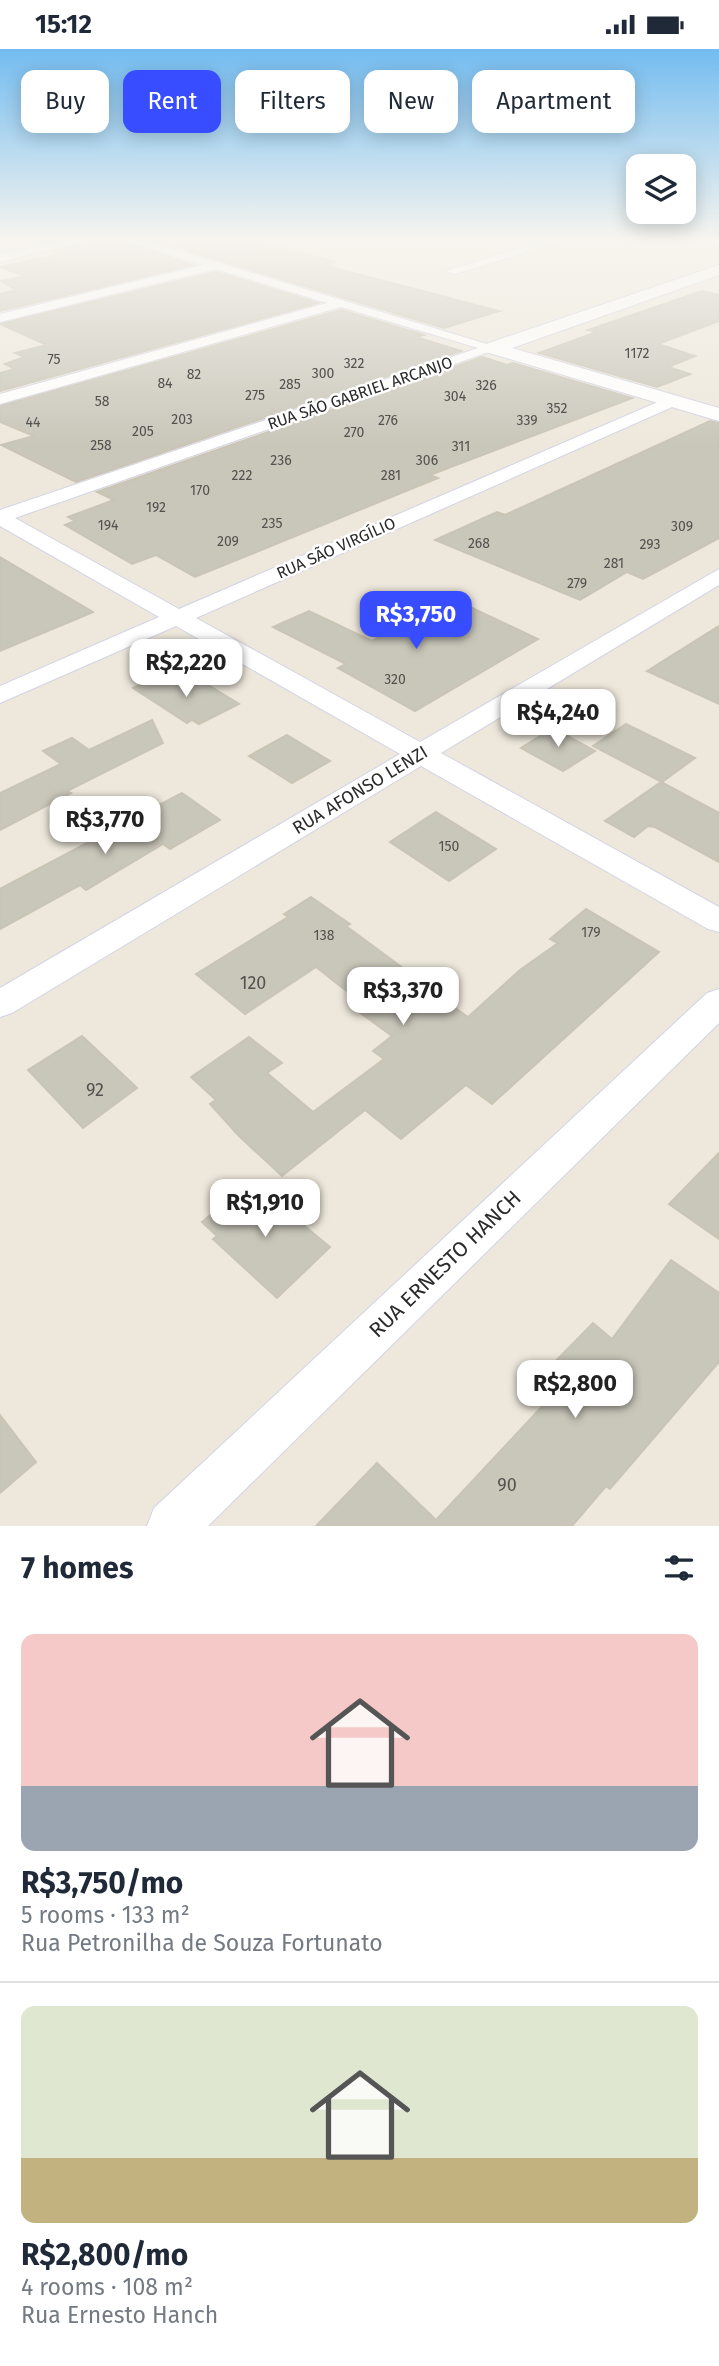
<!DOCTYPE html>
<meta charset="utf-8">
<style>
:root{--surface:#fff;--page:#f6f6f7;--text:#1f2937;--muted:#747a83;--line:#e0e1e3;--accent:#384dff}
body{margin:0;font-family:"Fira Sans",sans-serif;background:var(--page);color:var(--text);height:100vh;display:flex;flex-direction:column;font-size:26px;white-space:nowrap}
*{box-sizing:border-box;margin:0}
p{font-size:23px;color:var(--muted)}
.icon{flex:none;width:38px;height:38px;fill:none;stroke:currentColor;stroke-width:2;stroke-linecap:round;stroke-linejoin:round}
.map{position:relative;height:1477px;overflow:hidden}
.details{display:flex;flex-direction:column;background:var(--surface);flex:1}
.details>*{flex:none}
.guide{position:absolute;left:21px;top:21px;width:677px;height:63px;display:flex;gap:14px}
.fabs{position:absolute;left:626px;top:105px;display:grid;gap:14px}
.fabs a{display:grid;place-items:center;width:70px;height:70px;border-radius:14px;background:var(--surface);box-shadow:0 4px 18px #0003;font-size:35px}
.price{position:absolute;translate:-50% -60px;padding:0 16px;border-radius:14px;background:#fff;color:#222;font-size:23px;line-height:46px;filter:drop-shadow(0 2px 4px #0008)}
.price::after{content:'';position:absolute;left:50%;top:42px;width:21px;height:16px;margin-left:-10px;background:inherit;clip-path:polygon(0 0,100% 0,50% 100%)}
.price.current{background:var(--accent);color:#fff}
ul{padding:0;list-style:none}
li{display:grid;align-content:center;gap:14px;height:371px;padding:0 21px}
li+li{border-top:2px solid var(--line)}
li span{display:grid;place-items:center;height:217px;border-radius:14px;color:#555}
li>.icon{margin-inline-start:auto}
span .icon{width:126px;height:126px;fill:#fffc;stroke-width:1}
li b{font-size:30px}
h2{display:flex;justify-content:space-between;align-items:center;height:84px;padding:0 21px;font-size:30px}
.pill{padding:0 24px;border-radius:14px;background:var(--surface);box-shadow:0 4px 18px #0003;font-size:24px;line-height:63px}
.pill.current{background:var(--accent);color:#fff}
.status{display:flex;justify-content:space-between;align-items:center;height:49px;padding:0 35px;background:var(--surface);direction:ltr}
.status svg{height:19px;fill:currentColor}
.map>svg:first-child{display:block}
.building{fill:#c9c6ba;stroke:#cac4b5;stroke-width:2}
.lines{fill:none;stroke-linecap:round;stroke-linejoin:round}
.minor-casing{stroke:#d1d3e5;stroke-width:2}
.tertiary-casing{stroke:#d1d3e5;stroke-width:2}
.minor{fill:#fff;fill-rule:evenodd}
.tertiary{fill:#fff;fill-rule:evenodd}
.labels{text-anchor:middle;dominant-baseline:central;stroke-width:5;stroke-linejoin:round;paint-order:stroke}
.number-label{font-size:14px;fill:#52524f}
.far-street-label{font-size:16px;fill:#2b2b2b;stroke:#fff}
.street-label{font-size:18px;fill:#2b2b2b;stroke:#fff}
.near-number-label{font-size:18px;fill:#52524f}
.near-street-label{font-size:21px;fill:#2b2b2b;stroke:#fff}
</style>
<div class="status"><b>15:12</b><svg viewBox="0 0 49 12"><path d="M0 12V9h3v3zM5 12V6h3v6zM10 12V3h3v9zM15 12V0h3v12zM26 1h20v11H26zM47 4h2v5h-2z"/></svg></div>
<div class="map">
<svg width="719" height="1477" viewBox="0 0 719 1477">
<rect width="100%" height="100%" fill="#eee8dc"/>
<g class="building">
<path d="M 101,189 L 116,189 L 192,216 L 0,262 L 0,245 L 16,241 L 1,232 L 25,227 L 0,218 L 62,205 L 55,202 Z"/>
<path d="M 146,189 L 247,189 L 336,213 L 323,216 L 499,262 L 444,279 Z"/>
<path d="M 216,223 L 318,254 L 0,342 L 0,324 L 15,320 L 5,315 L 25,308 L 15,304 L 47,296 L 0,275 Z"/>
<path d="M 702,242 L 719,246 L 719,272 L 658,295 L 695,307 L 668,318 L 690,325 L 657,338 L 539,304 L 597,283 L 588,281 Z"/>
<path d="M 341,261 L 424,286 L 416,288 L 461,302 L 76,433 L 1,396 L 34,387 L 0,373 L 0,357 Z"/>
<path d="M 482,308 L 507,316 L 513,314 L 632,349 L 430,426 L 438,429 L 195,528 L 156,506 L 132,515 L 65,476 L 75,472 L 68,468 L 114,451 L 97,443 Z"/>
<path d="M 710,372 L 719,374 L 719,489 L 643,530 L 627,523 L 580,551 L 435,491 L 497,463 L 505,466 Z"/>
<path d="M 0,508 L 93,563 L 0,602 Z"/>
<path d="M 453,550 L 538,590 L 415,662 L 338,619 L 346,615 L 273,578 L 309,562 L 372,592 Z"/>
<path d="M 719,577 L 719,655 L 647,622 Z"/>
<path d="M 164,625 L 188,640 L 203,633 L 239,655 L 199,675 L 192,671 L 187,674 L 133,639 Z"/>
<path d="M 152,671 L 163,694 L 67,742 L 71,744 L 0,781 L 0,744 L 61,715 L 43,702 L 72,689 L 89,701 Z"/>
<path d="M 626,675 L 695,709 L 662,733 L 593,697 Z"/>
<path d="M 553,679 L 595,702 L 563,722 L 521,699 Z"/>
<path d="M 287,686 L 330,712 L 292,734 L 249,707 Z"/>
<path d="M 661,733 L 719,764 L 719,813 L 655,778 L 648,777 L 634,788 L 605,772 Z"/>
<path d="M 182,744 L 220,771 L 170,800 L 163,795 L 86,841 L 80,836 L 0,880 L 0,840 Z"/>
<path d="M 436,763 L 496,800 L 449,832 L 390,793 Z"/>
<path d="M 311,848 L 350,875 L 346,877 L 407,922 L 406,924 L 468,968 L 520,921 L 558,894 L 550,890 L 586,860 L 659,903 L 492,1055 L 466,1036 L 401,1090 L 365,1061 L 282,1127 L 239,1087 L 210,1055 L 216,1051 L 191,1028 L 249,988 L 282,1014 L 267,1024 L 313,1063 L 384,1010 L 373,1002 L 392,987 L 355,960 L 363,955 L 316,918 L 245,965 L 196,925 L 288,868 L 284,865 Z"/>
<path d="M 82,987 L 137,1039 L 83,1079 L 28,1021 Z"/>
<path d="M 719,1104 L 719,1190 L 669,1155 Z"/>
<path d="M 250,1132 L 330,1198 L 277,1249 L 213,1190 L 217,1187 L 202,1173 Z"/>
<path d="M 671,1211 L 719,1244 L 719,1313 L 610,1440 L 606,1437 L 572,1477 L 316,1477 L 377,1414 L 436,1471 L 549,1350 L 533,1335 L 593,1274 L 612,1290 Z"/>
<path d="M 0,1366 L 36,1413 L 0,1444 Z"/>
</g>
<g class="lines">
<defs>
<g id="minor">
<path d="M 76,189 L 98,189 L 0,213 L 0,205 Z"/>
<path d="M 118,189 L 137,189 L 500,299 L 15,469 L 179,560 L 667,349 L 679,349 L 679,355 L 196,569 L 420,693 L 719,520 L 719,536 L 441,704 L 719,858 L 719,883 L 708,880 L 421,717 L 12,964 L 0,968 L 0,939 L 400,705 L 176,577 L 0,654 L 0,637 L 159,568 L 0,477 L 0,461 L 478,299 L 341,258 L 0,355 L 0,345 L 327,254 L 216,220 L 0,273 L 0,265 L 202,216 Z"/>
<path d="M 320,189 L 336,189 L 325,194 Z"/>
<path d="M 555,189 L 574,189 L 455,225 L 445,222 Z"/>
<path d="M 698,189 L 719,189 L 719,196 L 700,191 Z"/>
<path d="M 719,940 L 719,974 L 208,1477 L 147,1477 L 154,1459 L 707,944 Z"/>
</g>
<path id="tertiary" d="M 719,216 L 719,226 L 512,299 L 719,359 L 719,372 L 486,303 L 484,299 L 486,295 Z"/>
</defs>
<use href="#minor" class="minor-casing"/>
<use href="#tertiary" class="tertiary-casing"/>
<use href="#minor" class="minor"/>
<use href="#tertiary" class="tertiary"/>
</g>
<linearGradient id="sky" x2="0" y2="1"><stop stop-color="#73bcf0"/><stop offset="0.48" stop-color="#f7f5ef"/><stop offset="1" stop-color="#f7f5ef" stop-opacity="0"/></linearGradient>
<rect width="719" height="396" fill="url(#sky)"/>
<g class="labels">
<g class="number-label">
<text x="637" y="304">1172</text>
<text x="54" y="310">75</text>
<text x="354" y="314">322</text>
<text x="323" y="324">300</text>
<text x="194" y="325">82</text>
<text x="165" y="334">84</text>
<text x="290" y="335">285</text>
<text x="486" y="336">326</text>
<text x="255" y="346">275</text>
<text x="455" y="347">304</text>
<text x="102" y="352">58</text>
<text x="557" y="359">352</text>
<text x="182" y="370">203</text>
<text x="388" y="371">276</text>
<text x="527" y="371">339</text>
<text x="33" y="373">44</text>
<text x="143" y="382">205</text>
<text x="354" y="383">270</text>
<text x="101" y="396">258</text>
<text x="461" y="397">311</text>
<text x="281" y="411">236</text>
<text x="427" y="411">306</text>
<text x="242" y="426">222</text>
<text x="391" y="426">281</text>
<text x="200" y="441">170</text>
<text x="156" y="458">192</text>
<text x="272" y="474">235</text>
<text x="108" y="476">194</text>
<text x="682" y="477">309</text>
<text x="228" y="492">209</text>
<text x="479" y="494">268</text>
<text x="650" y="495">293</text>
<text x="614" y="514">281</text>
<text x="577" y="534">279</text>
<text x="395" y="630">320</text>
<text x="449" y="797">150</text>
<text x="591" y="883">179</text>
<text x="324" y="886">138</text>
</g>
<g class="far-street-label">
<text transform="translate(360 344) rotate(-19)">RUA SÃO GABRIEL ARCANJO</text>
<text transform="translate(336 499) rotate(-24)">RUA SÃO VIRGÍLIO</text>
</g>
<g class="street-label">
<text transform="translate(360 741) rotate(-31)">RUA AFONSO LENZI</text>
</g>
<g class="near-number-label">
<text x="253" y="934">120</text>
<text x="95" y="1041">92</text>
<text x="507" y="1436">90</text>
</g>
<g class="near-street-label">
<text transform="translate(445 1215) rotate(-44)">RUA ERNESTO HANCH</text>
</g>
</g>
</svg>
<div class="fabs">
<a><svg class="icon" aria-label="layers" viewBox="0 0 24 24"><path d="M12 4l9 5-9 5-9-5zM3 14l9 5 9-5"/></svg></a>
</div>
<b class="price current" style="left:416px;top:602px">R$3,750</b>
<b class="price" style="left:186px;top:650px">R$2,220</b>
<b class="price" style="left:558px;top:700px">R$4,240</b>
<b class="price" style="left:105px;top:807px">R$3,770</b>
<b class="price" style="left:403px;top:978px">R$3,370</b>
<b class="price" style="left:265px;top:1190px">R$1,910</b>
<b class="price" style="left:575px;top:1371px">R$2,800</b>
<div class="guide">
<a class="pill">Buy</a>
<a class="pill current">Rent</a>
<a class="pill">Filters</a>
<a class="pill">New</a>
<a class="pill">Apartment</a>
</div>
</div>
<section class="details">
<h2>7 homes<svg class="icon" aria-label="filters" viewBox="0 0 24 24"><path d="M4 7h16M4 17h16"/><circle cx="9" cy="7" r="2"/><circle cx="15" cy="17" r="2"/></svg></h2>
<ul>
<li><span style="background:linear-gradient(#f6c9c9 70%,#9aa5b1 0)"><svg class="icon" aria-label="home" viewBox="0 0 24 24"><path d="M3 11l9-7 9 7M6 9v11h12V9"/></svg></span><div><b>R$3,750/mo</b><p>5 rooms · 133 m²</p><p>Rua Petronilha de Souza Fortunato</p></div></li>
<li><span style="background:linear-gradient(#dfe7d0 70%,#c2b280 0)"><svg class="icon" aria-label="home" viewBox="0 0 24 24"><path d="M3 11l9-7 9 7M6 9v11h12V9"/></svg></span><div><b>R$2,800/mo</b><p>4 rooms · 108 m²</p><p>Rua Ernesto Hanch</p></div></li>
</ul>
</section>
